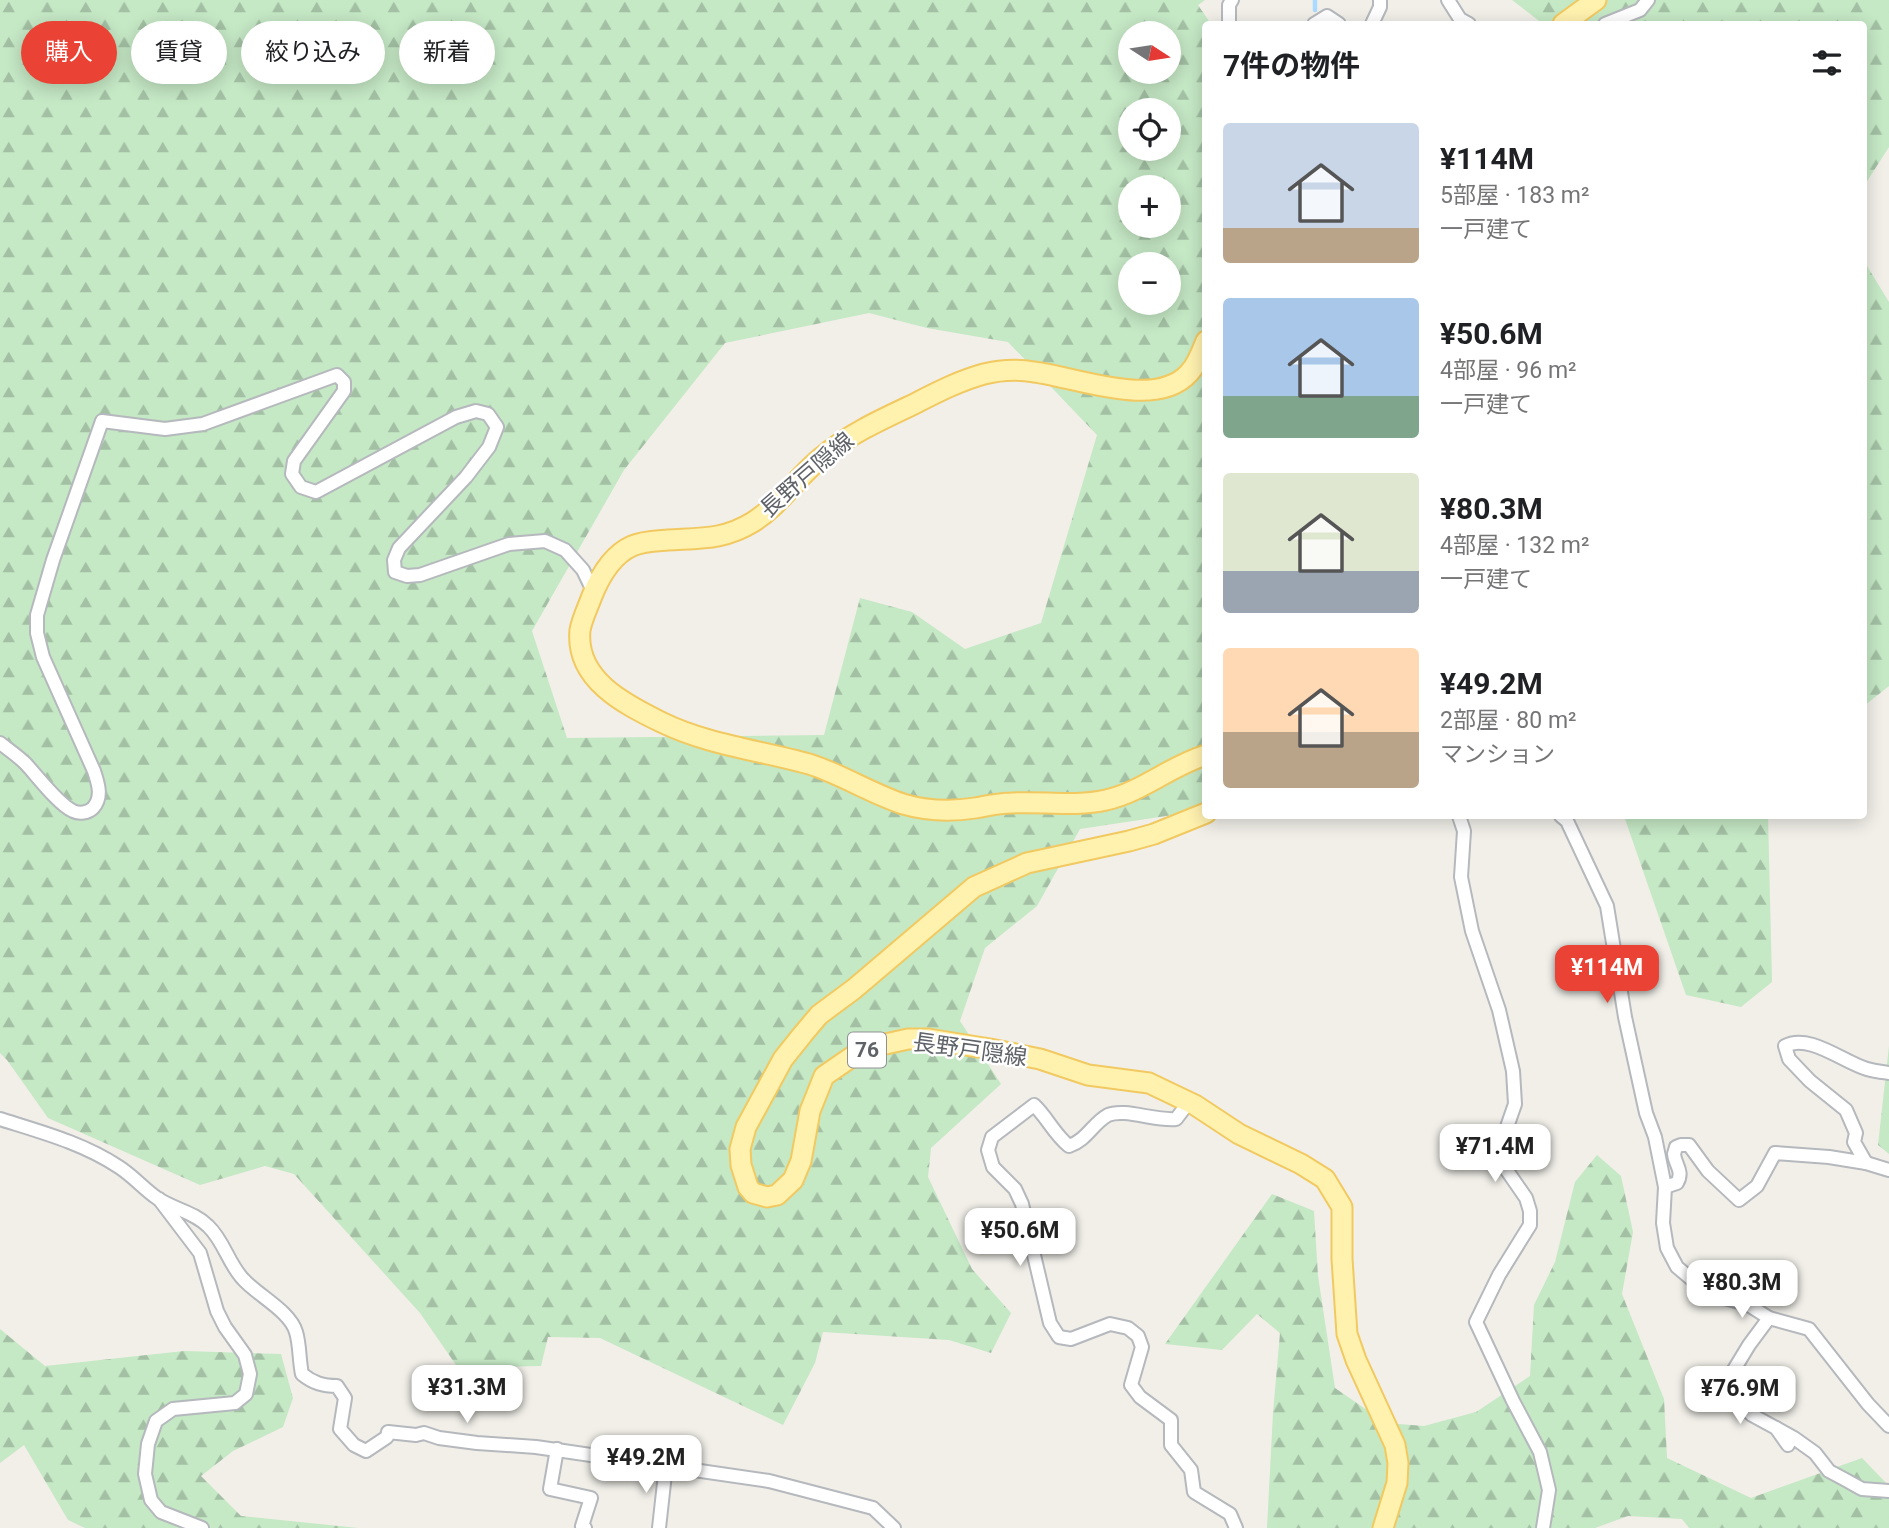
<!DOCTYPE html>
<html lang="ja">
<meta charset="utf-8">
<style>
:root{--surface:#fff;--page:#f2f2f2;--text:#202124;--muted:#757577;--accent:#ea4335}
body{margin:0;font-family:Roboto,"Noto Sans JP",sans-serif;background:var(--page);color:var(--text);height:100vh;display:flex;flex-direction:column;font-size:26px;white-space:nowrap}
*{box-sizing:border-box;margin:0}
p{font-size:23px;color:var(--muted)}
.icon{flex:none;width:38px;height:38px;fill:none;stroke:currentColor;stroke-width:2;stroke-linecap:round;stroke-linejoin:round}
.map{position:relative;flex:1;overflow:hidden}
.drawer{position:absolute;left:1202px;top:21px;width:665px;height:798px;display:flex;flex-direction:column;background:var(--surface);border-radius:7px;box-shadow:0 4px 18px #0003}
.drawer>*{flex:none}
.top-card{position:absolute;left:21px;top:21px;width:665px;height:63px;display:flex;gap:14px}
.needle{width:46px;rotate:102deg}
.controls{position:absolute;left:1118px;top:21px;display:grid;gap:14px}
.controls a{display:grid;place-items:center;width:63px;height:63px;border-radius:50%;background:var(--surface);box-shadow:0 4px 18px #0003;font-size:35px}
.price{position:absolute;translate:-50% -60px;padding:0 16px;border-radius:14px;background:#fff;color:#222;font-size:23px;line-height:46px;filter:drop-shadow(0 2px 4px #0008)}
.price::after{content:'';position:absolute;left:50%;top:42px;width:21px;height:16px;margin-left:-10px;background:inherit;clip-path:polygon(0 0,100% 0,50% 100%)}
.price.current{background:var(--accent);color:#fff}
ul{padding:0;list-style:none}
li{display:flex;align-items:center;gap:21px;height:175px;padding:0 21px}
li span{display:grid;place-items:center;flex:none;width:196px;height:140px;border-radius:7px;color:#555}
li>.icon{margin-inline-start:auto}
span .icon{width:84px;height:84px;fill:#fffc;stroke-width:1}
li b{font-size:30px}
h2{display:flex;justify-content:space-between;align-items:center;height:84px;padding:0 21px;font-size:30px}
.chip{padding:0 24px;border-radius:32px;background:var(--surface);box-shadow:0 4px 18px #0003;font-size:24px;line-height:63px}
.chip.current{background:var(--accent);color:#fff}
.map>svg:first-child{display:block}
.forest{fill:url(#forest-firs);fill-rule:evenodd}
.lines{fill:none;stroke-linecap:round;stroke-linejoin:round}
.stream{stroke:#aadaff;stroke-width:4.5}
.minor-casing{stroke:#b5b8bc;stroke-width:16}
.primary-casing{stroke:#f2c960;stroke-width:23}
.minor{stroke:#fff;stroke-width:12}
.primary{stroke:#fff2af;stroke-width:19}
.labels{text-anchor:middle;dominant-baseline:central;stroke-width:5;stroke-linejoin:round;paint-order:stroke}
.shield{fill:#fff;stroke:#8f9295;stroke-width:2}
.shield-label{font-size:21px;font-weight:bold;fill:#5f6368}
.street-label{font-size:23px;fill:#5f6368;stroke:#fff}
</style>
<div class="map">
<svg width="1889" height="1528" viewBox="0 0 1889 1528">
<defs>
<pattern id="forest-firs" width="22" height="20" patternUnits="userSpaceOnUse" patternTransform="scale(1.75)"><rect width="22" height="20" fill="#c5e8c5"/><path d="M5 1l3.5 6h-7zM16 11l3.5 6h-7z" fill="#a3c0a4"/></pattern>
</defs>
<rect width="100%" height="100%" fill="#f1efe8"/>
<g class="forest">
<path d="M 0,0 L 1205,0 L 1198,5 L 1211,24 L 1206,24 L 1206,810 L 1080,829 L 1037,906 L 985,948 L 960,1021 L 1001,1084 L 931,1148 L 928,1177 L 972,1269 L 1011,1313 L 991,1353 L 949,1340 L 823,1332 L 815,1363 L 783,1425 L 600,1338 L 548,1337 L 541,1366 L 501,1367 L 456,1365 L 420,1313 L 294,1174 L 265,1166 L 200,1185 L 48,1118 L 7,1060 L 0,1053 ZM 1130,33 L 1169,33 L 1169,72 L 1130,72 ZM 1130,110 L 1169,110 L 1169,149 L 1130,149 ZM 1130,187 L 1169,187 L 1169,226 L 1130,226 ZM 1130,264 L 1169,264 L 1169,303 L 1130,303 ZM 869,313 L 927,328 L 1008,342 L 1097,435 L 1041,623 L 965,649 L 912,612 L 860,598 L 824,735 L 567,738 L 532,631 L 624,470 L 725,343 Z"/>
<path d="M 1512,0 L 1889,0 L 1889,147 L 1864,186 L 1864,24 L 1543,24 Z"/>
<path d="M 1864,261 L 1889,302 L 1889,686 L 1864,706 Z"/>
<path d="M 1624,816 L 1768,816 L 1772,982 L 1741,1007 L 1686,995 Z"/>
<path d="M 1889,1046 L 1889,1154 L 1878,1145 Z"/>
<path d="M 1597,1155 L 1621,1176 L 1633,1232 L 1622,1294 L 1664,1399 L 1667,1458 L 1751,1498 L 1862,1458 L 1889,1486 L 1889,1528 L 1689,1528 L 1682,1519 L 1628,1516 L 1595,1528 L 1267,1528 L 1273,1413 L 1280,1333 L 1257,1314 L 1222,1350 L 1165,1344 L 1272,1194 L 1314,1211 L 1318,1276 L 1335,1388 L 1386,1423 L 1424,1426 L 1476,1412 L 1530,1376 L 1534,1305 L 1555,1262 L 1575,1182 Z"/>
<path d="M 0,1329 L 45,1366 L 184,1351 L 281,1354 L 293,1398 L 283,1427 L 233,1451 L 201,1476 L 241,1516 L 358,1528 L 85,1528 L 68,1520 L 24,1445 L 0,1463 Z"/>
</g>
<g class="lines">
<path class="stream" d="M 1315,0 L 1315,10"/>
<defs>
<g id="minor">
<path d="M 1448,0 L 1460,19 L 1469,24"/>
<path d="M 1229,24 L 1229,5 L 1232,0"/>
<path d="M 1314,24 L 1327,16 L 1339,24"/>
<path d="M 1372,24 L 1380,7 L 1380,0"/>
<path d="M 1605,24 L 1640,10 L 1648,0"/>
<path d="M 0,743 C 9,750 18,756 26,764 C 37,776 59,805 73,811 C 79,814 88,813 93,808 C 103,797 98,783 94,771 L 43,657 L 37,633 L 37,615 L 53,560 L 102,421 L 165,429 L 203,424 L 337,375 L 344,382 L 344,391 L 294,461 L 292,474 L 301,487 L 316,492 L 456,417 L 476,411 L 488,414 L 497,427 L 489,447 L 466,477 L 399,548 L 394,560 L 395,572 L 407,576 L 420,575 L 509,544 L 545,541 L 565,550 L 583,570 L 594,593"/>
<path d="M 1459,816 L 1464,831 L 1461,877 L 1472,931 L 1499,1010 L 1513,1071 L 1515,1104 L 1500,1147 L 1499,1159 L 1526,1198 L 1530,1211 L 1530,1225 L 1499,1275 L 1476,1322 L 1513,1401 L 1540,1452 L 1549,1490 L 1543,1528"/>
<path d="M 1561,816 L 1567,821 L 1607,906 L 1625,1017 L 1646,1113 L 1655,1137 L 1665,1187 L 1663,1223 L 1667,1248 L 1677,1267 L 1709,1294 L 1747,1304 L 1769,1318 L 1809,1329 L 1868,1404 L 1889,1426"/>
<path d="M 1189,1102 L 1176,1119 C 1155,1121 1124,1108 1108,1115 C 1093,1123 1087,1140 1069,1146 C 1054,1134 1047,1117 1034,1105 L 992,1137 L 988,1150 L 993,1167 L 1015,1189 L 1022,1204 L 1050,1323 L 1059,1337 L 1071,1339 L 1110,1324 L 1128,1328 L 1138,1336 L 1142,1347 L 1131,1385 L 1140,1397 L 1171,1420 L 1171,1445 L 1191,1470 L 1194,1492 L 1230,1514 L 1236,1528"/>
<path d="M 0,1119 C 41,1132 83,1143 119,1167 C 133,1176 144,1189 157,1198 C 173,1209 194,1212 208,1226 C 224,1241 228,1263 243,1279 C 257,1295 290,1311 296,1332 C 300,1345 299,1360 302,1374 C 313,1383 323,1386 337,1386 L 345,1398 L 340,1429 L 354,1445 L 366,1451 L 387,1437 L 388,1432 L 416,1435 L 424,1433 L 439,1438 L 477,1443 L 536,1447 L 769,1481 L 873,1508 L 894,1528"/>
<path d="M 1866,1163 L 1889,1170"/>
<path d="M 1665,1187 L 1677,1183 C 1684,1171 1675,1165 1674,1154 L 1676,1147 L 1681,1145 L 1689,1145 L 1708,1171 L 1739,1200 L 1757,1186 L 1775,1153 L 1829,1157 L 1866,1163 L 1854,1142 L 1856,1133 L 1846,1110 L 1810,1081 L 1789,1059 L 1785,1046 C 1809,1033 1843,1062 1867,1069 C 1874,1071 1882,1072 1889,1073"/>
<path d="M 159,1199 L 200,1253 L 217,1311 L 225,1327 L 245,1355 L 250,1374 L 246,1394 L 235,1403 L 173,1409 L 156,1421 L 148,1444 L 145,1474 L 151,1500 L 161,1512 L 202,1528"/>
<path d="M 1723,1383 L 1737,1401 L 1752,1415 L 1776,1428 L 1788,1445"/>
<path d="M 1707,1398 L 1732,1373 L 1749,1345 L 1769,1318"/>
<path d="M 1776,1428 L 1794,1438 L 1815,1453 L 1829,1471 L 1844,1479 L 1862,1489 L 1889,1491"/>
<path d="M 557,1449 L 550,1489 L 591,1498 L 582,1526 L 585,1528"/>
<path d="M 659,1528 L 666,1465"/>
</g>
<g id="primary">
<path d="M 1563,24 L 1596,0"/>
<path d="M 1206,341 C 1202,351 1197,365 1189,373 C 1156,410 1076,377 1034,372 C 1018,369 1000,370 984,374 C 958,381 934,394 910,406 C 878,421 848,435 822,457 C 797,477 780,505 753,522 C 724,540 700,538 668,540 C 656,541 643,541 632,546 C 612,555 600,576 592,596 C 588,607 582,619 580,630 C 575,679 624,704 661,722 C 708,745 759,750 809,764 C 841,774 870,793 903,804 C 927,811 950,812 975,808 C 987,806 999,803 1011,803 C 1043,801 1074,807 1106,800 C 1142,792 1170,766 1206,755"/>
<path d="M 1206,813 L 1154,834 L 1129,841 L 1027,863 L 974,887 L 854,989 L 819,1015 L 803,1034 L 783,1059 L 746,1127 L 740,1149 L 741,1165 L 748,1187 L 753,1193 L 767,1197 L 777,1195 L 793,1180 L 801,1161 L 810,1111 L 824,1076 L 856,1054 L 881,1045 L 908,1039 L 928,1039 L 990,1049 L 1040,1059 L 1088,1075 L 1149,1083 L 1195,1105 L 1239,1134 L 1301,1164 L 1325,1179 L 1342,1207 L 1342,1259 L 1347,1334 L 1356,1360 L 1395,1445 L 1398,1463 L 1397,1483 L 1383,1528"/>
</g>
</defs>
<use href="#minor" class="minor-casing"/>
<use href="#primary" class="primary-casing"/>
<use href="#minor" class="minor"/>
<use href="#primary" class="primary"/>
</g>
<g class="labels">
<rect class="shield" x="848" y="1032.5" width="38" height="35" rx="5"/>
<g class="shield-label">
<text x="867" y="1050">76</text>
</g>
<g class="street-label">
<text transform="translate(807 475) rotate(-41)">長野戸隠線</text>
<text transform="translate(970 1050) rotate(8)">長野戸隠線</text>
</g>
</g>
</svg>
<div class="controls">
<a><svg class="needle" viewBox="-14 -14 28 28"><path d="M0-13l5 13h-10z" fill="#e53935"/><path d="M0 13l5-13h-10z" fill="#757577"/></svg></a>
<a><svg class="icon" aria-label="locate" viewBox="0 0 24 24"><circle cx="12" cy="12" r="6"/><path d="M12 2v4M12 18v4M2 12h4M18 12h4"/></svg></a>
<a>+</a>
<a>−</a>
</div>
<b class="price current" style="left:1607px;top:1005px">¥114M</b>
<b class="price" style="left:1495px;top:1184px">¥71.4M</b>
<b class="price" style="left:1020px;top:1268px">¥50.6M</b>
<b class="price" style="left:1742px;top:1320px">¥80.3M</b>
<b class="price" style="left:467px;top:1425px">¥31.3M</b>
<b class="price" style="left:1740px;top:1426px">¥76.9M</b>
<b class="price" style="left:646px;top:1495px">¥49.2M</b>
<div class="top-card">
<a class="chip current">購入</a>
<a class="chip">賃貸</a>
<a class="chip">絞り込み</a>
<a class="chip">新着</a>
</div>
<section class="drawer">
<h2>7件の物件<svg class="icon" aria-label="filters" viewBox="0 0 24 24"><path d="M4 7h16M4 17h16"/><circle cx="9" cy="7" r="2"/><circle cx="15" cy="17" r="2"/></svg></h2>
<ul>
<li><span style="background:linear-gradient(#c9d6e8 75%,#b9a48a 0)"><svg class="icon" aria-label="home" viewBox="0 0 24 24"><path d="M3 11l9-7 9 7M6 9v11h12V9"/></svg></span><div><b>¥114M</b><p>5部屋 · 183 m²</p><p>一戸建て</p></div></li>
<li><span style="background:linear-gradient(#a9c7e8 70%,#7fa58c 0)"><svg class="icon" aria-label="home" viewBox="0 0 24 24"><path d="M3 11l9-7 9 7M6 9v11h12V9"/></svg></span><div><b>¥50.6M</b><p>4部屋 · 96 m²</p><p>一戸建て</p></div></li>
<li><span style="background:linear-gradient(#dfe7d0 70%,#9aa5b1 0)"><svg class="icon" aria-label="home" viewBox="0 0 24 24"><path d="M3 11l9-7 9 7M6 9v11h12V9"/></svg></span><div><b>¥80.3M</b><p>4部屋 · 132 m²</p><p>一戸建て</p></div></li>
<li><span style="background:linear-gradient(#ffd9b3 60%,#b9a48a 0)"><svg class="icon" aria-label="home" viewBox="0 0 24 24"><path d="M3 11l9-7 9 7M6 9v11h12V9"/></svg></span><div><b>¥49.2M</b><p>2部屋 · 80 m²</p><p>マンション</p></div></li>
</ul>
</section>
</div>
